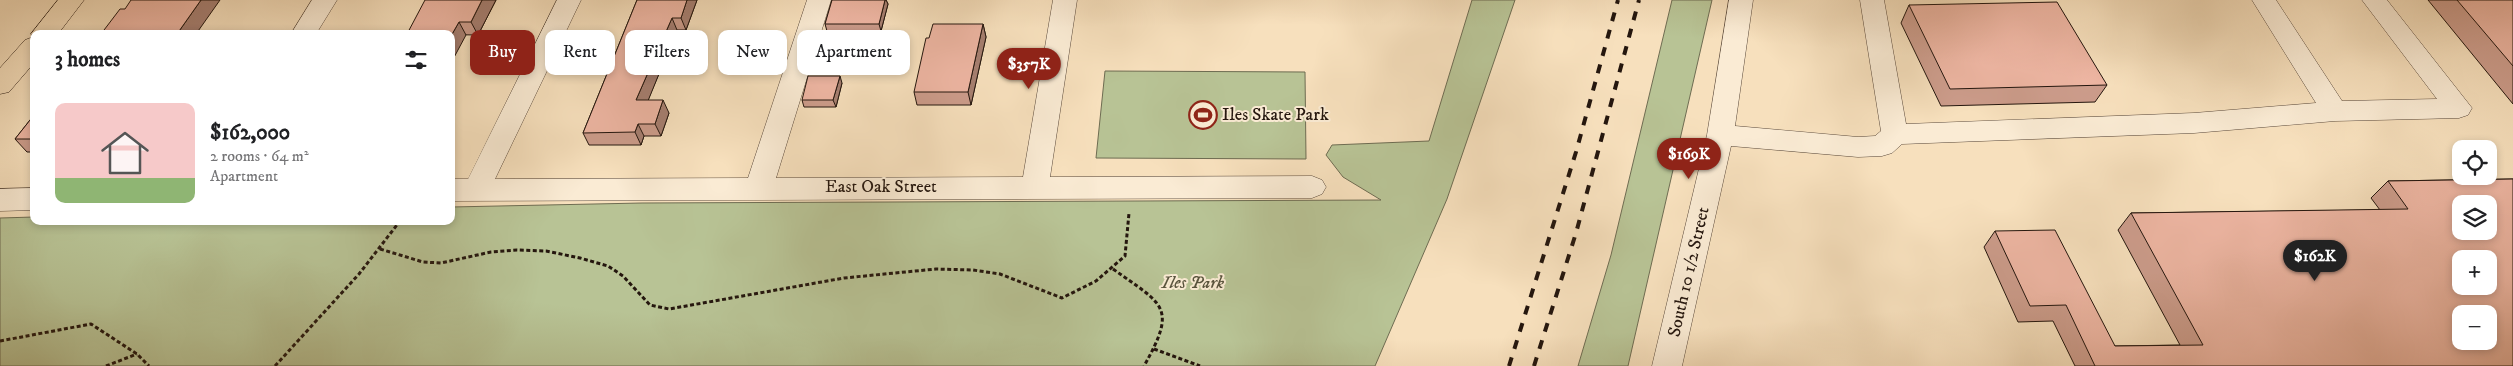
<!DOCTYPE html>
<meta charset="utf-8">
<style>
:root{--surface:#fff;--page:#f6f6f6;--text:#202124;--muted:#757577;--accent:#8f2418}
body{margin:0;font-family:"IM FELL DW Pica",serif;background:var(--page);color:var(--text);height:100vh;display:flex;flex-direction:column;font-size:19px;white-space:nowrap}
*{box-sizing:border-box;margin:0}
p{font-size:16px;color:var(--muted)}
.icon{flex:none;width:28px;height:28px;fill:none;stroke:currentColor;stroke-width:2;stroke-linecap:round;stroke-linejoin:round}
.map{position:relative;flex:1;overflow:hidden}
.panel{position:absolute;left:30px;top:30px;width:425px;height:195px;display:flex;flex-direction:column;background:var(--surface);border-radius:10px;box-shadow:0 2px 8px #0003}
.panel>*{flex:none}
.top-card{position:absolute;left:470px;top:30px;width:475px;height:45px;display:flex;gap:10px}
.buttons{position:absolute;left:2452px;top:140px;display:grid;gap:10px}
.buttons a{display:grid;place-items:center;width:45px;height:45px;border-radius:10px;background:var(--surface);box-shadow:0 2px 8px #0003;font-size:25px}
.price{position:absolute;translate:-50% -42px;padding:0 11px;border-radius:18px;background:var(--accent);color:#fff;font-size:16px;line-height:32px;filter:drop-shadow(0 1px 2px #0008)}
.price::after{content:'';position:absolute;left:50%;top:30px;width:15px;height:11px;margin-left:-8px;background:inherit;clip-path:polygon(0 0,100% 0,50% 100%)}
.price.current{background:#222;color:#fff}
ul{padding:0;list-style:none}
li{display:flex;align-items:center;gap:15px;height:125px;padding:0 25px}
li span{display:grid;place-items:center;flex:none;width:140px;height:100px;border-radius:10px;color:#555}
li>.icon{margin-inline-start:auto}
span .icon{width:60px;height:60px;fill:#fffc;stroke-width:1}
li b{font-size:21px}
h2{display:flex;justify-content:space-between;align-items:center;height:60px;padding:0 25px;font-size:21px}
.pill{padding:0 18px;border-radius:10px;background:var(--surface);box-shadow:0 2px 8px #0003;font-size:18px;line-height:45px}
.pill.current{background:var(--accent);color:#fff}
.map>svg:first-child{display:block}
.green{fill:#b8c395;stroke:#6e6c52}
.lines{fill:none;stroke-linecap:round;stroke-linejoin:round}
.minor-casing{stroke:#59483a;stroke-width:1}
.major-casing{stroke:#24160e;stroke-width:1}
.path{stroke:#24160e;stroke-width:3;stroke-dasharray:4 2.5;stroke-linecap:butt}
.minor{fill:#faebd4;fill-rule:evenodd}
.major{fill:#f7e0bd;fill-rule:evenodd}
.rail{stroke:#24160e;stroke-width:4;stroke-dasharray:9 9;stroke-linecap:butt}
.wall{fill:#cc9c8b;stroke:#24160e}
.shaded-wall{fill:#a67f71;stroke:#24160e}
.building{fill:#edb5a2;stroke:#24160e;fill-rule:evenodd}
.labels{text-anchor:middle;dominant-baseline:central;stroke-width:4;stroke-linejoin:round;paint-order:stroke}
.poi-label{font-size:18px;fill:#24160e;stroke:#faebd4;text-anchor:start}
.street-label{font-size:18px;fill:#24160e;stroke:#faebd4}
.park-label{font-size:18px;font-style:italic;fill:#58533d;stroke:#faebd4}
</style>
<div class="map">
<svg width="2513" height="366" viewBox="0 0 2513 366">
<rect width="100%" height="100%" fill="#f7e0bd"/>
<filter id="stains"><feTurbulence type="fractalNoise" baseFrequency=".004" numOctaves="4"/><feColorMatrix values="0 0 0 0 .2 0 0 0 0 .09 0 0 0 0 .02 0 0 0 .5 -.17"/></filter>
<radialGradient id="worn" r=".72"><stop offset=".6" stop-color="#630" stop-opacity="0"/><stop offset="1" stop-color="#630" stop-opacity=".3"/></radialGradient>
<g class="green">
<path d="M 1472,0 L 1515,0 L 1447,199 L 1375,366 L 0,366 L 0,218 L 34,217 L 34,221 L 451,221 L 451,207 L 642,203 L 1381,200 L 1343,177 L 1326,155 L 1332,145 L 1429,141 Z"/>
<path d="M 1672,0 L 1712,0 L 1628,366 L 1578,366 L 1611,255 Z"/>
<path d="M 1105,71 L 1305,72 L 1306,159 L 1096,158 Z"/>
</g>
<g class="lines">
<defs>
<g id="minor">
<path d="M 312,0 L 337,0 L 316,34 L 291,34 Z"/>
<path d="M 557,0 L 581,0 L 495,179 L 748,178 L 807,0 L 831,0 L 776,178 L 1023,177 L 1053,0 L 1077,0 L 1050,177 L 1312,176 L 1322,180 L 1326,187 L 1322,194 L 1312,198 L 451,201 L 451,179 L 468,179 Z"/>
<path d="M 1729,0 L 1753,0 L 1735,126 L 1858,137 L 1875,136 L 1881,131 L 1860,0 L 1884,0 L 1906,124 L 2194,113 L 2316,103 L 2252,0 L 2276,0 L 2342,101 L 2437,99 L 2362,0 L 2387,0 L 2472,108 L 2468,115 L 2459,118 L 2335,121 L 2194,133 L 1902,144 L 1892,153 L 1882,156 L 1858,157 L 1731,146 L 1682,366 L 1652,366 L 1707,135 Z"/>
<path d="M 34,188 L 34,210 L 0,211 L 0,189 Z"/>
</g>
<path id="major" d="M 58,0 L 84,0 L 58,34 L 34,34 L 34,63 L 9,92 L 0,94 L 0,68 L 25,40 L 33,37 L 31,34 Z"/>
</defs>
<use href="#minor" class="minor-casing"/>
<use href="#major" class="major-casing"/>
<g class="path">
<path d="M 380,249 L 423,262 L 441,263 L 491,252 L 517,250 L 546,251 L 580,258 L 608,266 L 623,276 L 650,305 L 669,309 L 844,278 L 936,269 L 973,270 L 1000,274 L 1062,298 L 1096,281 L 1125,256 L 1129,213"/>
<path d="M 1113,269 C 1163,305 1178,306 1144,366"/>
<path d="M 0,341 L 91,324 L 137,354 L 149,366"/>
<path d="M 1154,349 L 1200,366"/>
<path d="M 106,366 L 137,354"/>
<path d="M 275,366 L 359,274 L 400,221"/>
</g>
<use href="#minor" class="minor"/>
<use href="#major" class="major"/>
<g class="rail">
<path d="M 1509,366 L 1576,152 L 1618,0"/>
<path d="M 1534,366 L 1576,233 L 1639,0"/>
</g>
</g>
<g class="wall">
<path d="M 496,0 L 478,35 L 407,34 Z"/>
<path d="M 637,0 L 697,0 L 686,30 L 677,30 L 648,100 L 669,113 L 661,136 L 644,136 L 641,145 L 589,145 L 583,133 Z"/>
<path d="M 832,0 L 886,0 L 888,4 L 881,31 L 827,31 L 825,24 Z"/>
<path d="M 2428,0 L 2513,0 L 2513,104 Z"/>
<path d="M 1909,5 L 2107,85 L 2095,102 L 1941,106 L 1901,23 Z"/>
<path d="M 983,24 L 986,37 L 971,105 L 917,105 L 914,92 Z"/>
<path d="M 842,83 L 836,107 L 804,107 L 802,100 Z"/>
<path d="M 34,115 L 34,152 L 27,152 L 15,139 Z"/>
<path d="M 2513,179 L 2513,366 L 2075,366 L 2053,321 L 2018,322 L 1984,247 L 1995,231 L 2115,346 L 2180,345 L 2118,230 L 2131,213 L 2380,210 L 2371,198 L 2388,181 Z"/>
</g>
<g class="shaded-wall">
<path d="M 201,0 L 220,0 L 196,34 L 177,34 Z"/>
<path d="M 482,0 L 496,0 L 478,35 L 471,22 Z"/>
<path d="M 687,0 L 697,0 L 686,30 L 681,18 Z"/>
<path d="M 885,0 L 886,0 L 888,4 L 881,31 L 879,24 Z"/>
<path d="M 672,18 L 677,30 L 643,113 L 636,100 Z"/>
<path d="M 459,22 L 466,35 L 451,63 L 451,36 Z"/>
<path d="M 983,24 L 986,37 L 971,105 L 968,92 Z"/>
<path d="M 840,76 L 842,83 L 836,107 L 833,100 Z"/>
<path d="M 663,100 L 669,113 L 661,136 L 655,124 Z"/>
<path d="M 638,124 L 644,136 L 641,145 L 635,132 Z"/>
</g>
<g class="building">
<path d="M 131,0 L 201,0 L 177,34 L 101,34 L 120,9 L 125,9 Z"/>
<path d="M 425,0 L 482,0 L 471,22 L 459,22 L 451,36 L 451,34 L 407,34 Z"/>
<path d="M 637,0 L 687,0 L 681,18 L 672,18 L 636,100 L 663,100 L 655,124 L 638,124 L 635,132 L 583,133 Z"/>
<path d="M 832,0 L 885,0 L 879,24 L 825,24 Z"/>
<path d="M 2457,0 L 2513,0 L 2513,66 Z"/>
<path d="M 2057,2 L 2107,85 L 1950,89 L 1909,5 Z"/>
<path d="M 933,24 L 983,24 L 968,92 L 914,92 L 926,38 L 929,38 Z"/>
<path d="M 808,76 L 840,76 L 833,100 L 802,100 Z"/>
<path d="M 34,115 L 34,139 L 15,139 Z"/>
<path d="M 2513,179 L 2513,366 L 2095,366 L 2066,305 L 2030,306 L 1995,231 L 2055,230 L 2115,346 L 2203,345 L 2131,213 L 2408,209 L 2388,181 ZM 2461,204 L 2489,204 L 2489,231 L 2461,231 ZM 2461,259 L 2489,259 L 2489,286 L 2461,286 ZM 2461,314 L 2489,314 L 2489,341 L 2461,341 Z"/>
</g>
<defs>
<symbol id="stadium-ring" viewBox="-11 -11 22 22"><circle r="9.5" fill="#faebd4" stroke="#8f2418" stroke-width="1.5"/><path d="M0-5a6.5 5 0 1 0 0 10a6.5 5 0 1 0 0-10ZM-3.5-1.8h7v3.6h-7Z" fill="#8f2418"/></symbol>
</defs>
<g fill-rule="evenodd">
<use href="#stadium-ring" x="1187" y="99" width="32" height="32"/>
</g>
<g class="labels">
<g class="poi-label">
<text x="1222" y="115">Iles Skate Park</text>
</g>
<g class="street-label">
<text x="881" y="187">East Oak Street</text>
<text transform="translate(1689 272) rotate(-77)">South 10 1/2 Street</text>
</g>
<g class="park-label">
<text x="1193" y="283">Iles Park</text>
</g>
</g>
<rect width="100%" height="100%" filter="url(#stains)"/>
<rect width="100%" height="100%" fill="url(#worn)"/>
</svg>
<div class="buttons">
<a><svg class="icon" aria-label="locate" viewBox="0 0 24 24"><circle cx="12" cy="12" r="6"/><path d="M12 2v4M12 18v4M2 12h4M18 12h4"/></svg></a>
<a><svg class="icon" aria-label="layers" viewBox="0 0 24 24"><path d="M12 4l9 5-9 5-9-5zM3 14l9 5 9-5"/></svg></a>
<a>+</a>
<a>−</a>
</div>
<b class="price" style="left:1029px;top:90px">$357K</b>
<b class="price" style="left:1689px;top:180px">$169K</b>
<b class="price current" style="left:2315px;top:282px">$162K</b>
<div class="top-card">
<a class="pill current">Buy</a>
<a class="pill">Rent</a>
<a class="pill">Filters</a>
<a class="pill">New</a>
<a class="pill">Apartment</a>
</div>
<section class="panel">
<h2>3 homes<svg class="icon" aria-label="filters" viewBox="0 0 24 24"><path d="M4 7h16M4 17h16"/><circle cx="9" cy="7" r="2"/><circle cx="15" cy="17" r="2"/></svg></h2>
<ul>
<li><span style="background:linear-gradient(#f6c9c9 75%,#8fb573 0)"><svg class="icon" aria-label="home" viewBox="0 0 24 24"><path d="M3 11l9-7 9 7M6 9v11h12V9"/></svg></span><div><b>$162,000</b><p>2 rooms · 64 m²</p><p>Apartment</p></div></li>
</ul>
</section>
</div>
